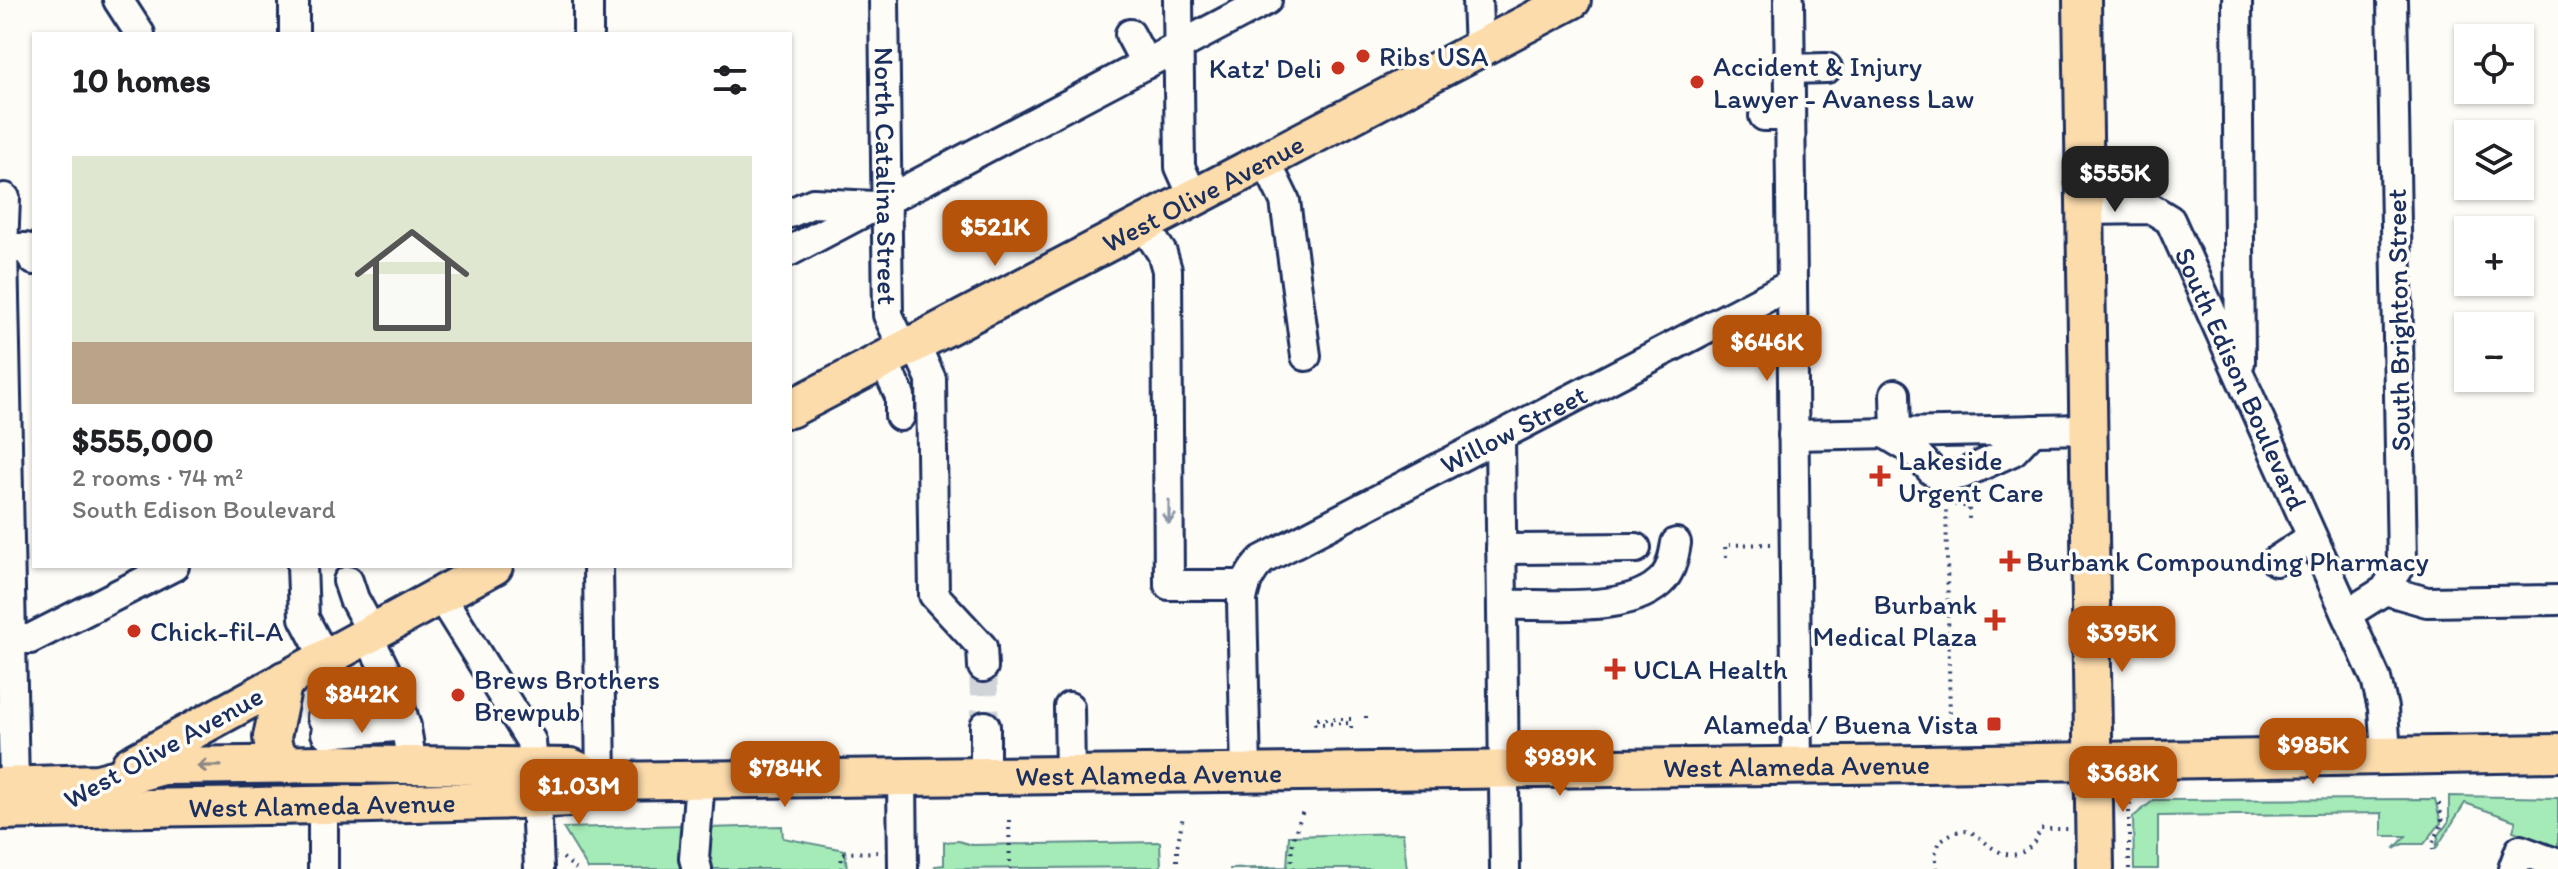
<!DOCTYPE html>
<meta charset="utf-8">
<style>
:root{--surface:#fff;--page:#f2f2f2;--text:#202124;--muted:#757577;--line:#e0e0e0;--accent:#b45309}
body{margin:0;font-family:Itim,sans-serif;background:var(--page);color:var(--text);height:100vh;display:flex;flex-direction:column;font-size:30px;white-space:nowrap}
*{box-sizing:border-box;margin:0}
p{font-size:26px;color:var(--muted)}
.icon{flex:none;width:44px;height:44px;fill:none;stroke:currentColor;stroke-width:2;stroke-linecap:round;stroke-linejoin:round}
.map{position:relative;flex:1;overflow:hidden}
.drawer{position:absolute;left:32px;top:32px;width:760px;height:536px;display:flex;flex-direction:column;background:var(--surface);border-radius:0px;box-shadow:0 2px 6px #0004}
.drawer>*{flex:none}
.buttons{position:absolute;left:2454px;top:24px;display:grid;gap:16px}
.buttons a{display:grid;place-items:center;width:80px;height:80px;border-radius:0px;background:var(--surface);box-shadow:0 2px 6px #0004;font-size:40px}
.price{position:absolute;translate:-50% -68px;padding:0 18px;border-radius:16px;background:var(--accent);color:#fff;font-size:26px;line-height:52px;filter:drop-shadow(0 2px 4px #0008)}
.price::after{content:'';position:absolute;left:50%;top:48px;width:24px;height:18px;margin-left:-12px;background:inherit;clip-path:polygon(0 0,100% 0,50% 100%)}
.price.selected{background:#222;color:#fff}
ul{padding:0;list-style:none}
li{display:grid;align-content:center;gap:16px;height:424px;padding:0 40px}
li+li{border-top:2px solid var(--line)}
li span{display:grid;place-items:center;height:248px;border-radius:0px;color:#555}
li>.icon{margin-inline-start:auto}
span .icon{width:144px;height:144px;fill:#fffc;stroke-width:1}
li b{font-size:34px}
h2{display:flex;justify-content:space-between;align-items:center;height:96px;padding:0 40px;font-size:34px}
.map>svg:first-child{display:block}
.green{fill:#a5ebb7;stroke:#608d8a;stroke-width:2}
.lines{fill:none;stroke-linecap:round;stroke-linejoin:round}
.minor-tunnel{stroke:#d0d3d8;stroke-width:28;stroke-dasharray:28 14;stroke-linecap:butt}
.minor-casing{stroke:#1b2f5e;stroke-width:34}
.major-casing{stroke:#1b2f5e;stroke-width:42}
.path{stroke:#1b2f5e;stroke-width:4;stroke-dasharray:2 6;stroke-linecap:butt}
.minor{stroke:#fdfcf7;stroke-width:28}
.major{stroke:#fddcac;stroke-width:36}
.oneway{stroke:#8c96aa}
.oneway2{stroke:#8c8685}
.poi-dot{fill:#c8321e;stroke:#fdfcf7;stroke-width:3}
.labels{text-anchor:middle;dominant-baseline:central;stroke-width:7;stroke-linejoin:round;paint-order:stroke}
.poi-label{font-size:28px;fill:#1b2f5e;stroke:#fdfcf7;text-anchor:start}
.street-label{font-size:28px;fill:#1b2f5e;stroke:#fdfcf7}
</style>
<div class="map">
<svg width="2558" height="869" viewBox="0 0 2558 869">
<rect width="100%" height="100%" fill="#fdfcf7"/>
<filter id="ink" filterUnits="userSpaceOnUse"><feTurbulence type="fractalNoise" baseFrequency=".0125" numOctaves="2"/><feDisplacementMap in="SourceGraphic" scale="16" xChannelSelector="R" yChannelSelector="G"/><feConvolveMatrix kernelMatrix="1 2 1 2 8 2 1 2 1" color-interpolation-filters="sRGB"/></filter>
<g filter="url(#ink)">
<g class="green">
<path d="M 2449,796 L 2558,798 L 2558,847 L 2513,831 L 2516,821 L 2465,803 L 2435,850 L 2439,835 L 2449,821 Z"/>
<path d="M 2435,799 L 2441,823 L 2424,844 L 2403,844 L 2394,849 L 2406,836 L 2382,836 L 2382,813 L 2158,816 L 2158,869 L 2134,869 L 2133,817 L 2154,800 Z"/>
<path d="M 687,825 L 705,828 L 782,826 L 783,838 L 845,850 L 847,869 L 588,869 L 563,828 Z"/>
<path d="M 1403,833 L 1407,869 L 1229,869 L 1287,867 L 1289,836 Z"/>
<path d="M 958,841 L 972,845 L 1160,842 L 1161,867 L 936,869 L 935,866 L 944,865 L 944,842 Z"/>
</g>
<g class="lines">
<path class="minor-tunnel" d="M 983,667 L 985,726"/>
<defs>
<g id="minor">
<path d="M 118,0 L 140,34"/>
<path d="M 294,0 L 294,34"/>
<path d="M 588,0 L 588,34"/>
<path id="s1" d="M 884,0 L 888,315 L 904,349"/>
<path d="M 1178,0 L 1180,167 L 1194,198"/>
<path d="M 1477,0 L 1479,49"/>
<path d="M 1789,0 L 1797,765"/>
<path d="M 2237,0 L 2240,362"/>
<path d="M 1130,34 L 1146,64"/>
<path d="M 1789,69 L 1827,68"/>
<path d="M 1764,116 L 1790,116"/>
<path d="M 1265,160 L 1285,201 L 1306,356"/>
<path d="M 5,198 L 3,248 L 14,785"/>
<path id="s2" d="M 2085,210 L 2152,209 L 2170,220 L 2376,679 L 2383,708 L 2386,755"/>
<path d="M 790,213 L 813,203 L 875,206"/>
<path d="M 1143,224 L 1162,253 L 1167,270 L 1169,585 L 1244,585"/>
<path d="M 3,248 L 26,248 L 34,260"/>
<path d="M 790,251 L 1267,0"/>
<path d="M 915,344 L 931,379 L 934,595 L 982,647 L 983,667"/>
<path d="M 883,360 L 900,396 L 900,416"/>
<path d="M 1895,394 L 1896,433"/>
<path d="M 1884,433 L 1914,451 L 1932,471 L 1945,477 L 1962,474 L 2013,451 L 2033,430"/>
<path d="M 1793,435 L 2090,429"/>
<path d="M 1500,438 L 1505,869"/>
<path d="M 1501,549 L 1636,548"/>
<path d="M 2276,561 L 2312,537"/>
<path d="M 302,566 L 304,618 L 325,658"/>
<path d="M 598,566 L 601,781"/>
<path d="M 348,581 L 354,599 L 372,632"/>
<path d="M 2385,590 L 2427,602 L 2558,600"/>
<path d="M 440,595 L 531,741 L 533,767"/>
<path d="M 1502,605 C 1548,603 1632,615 1664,578 C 1672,568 1674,555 1676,543"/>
<path d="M 2347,614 L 2385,590 L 2402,563 L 2392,0"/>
<path d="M 367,635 C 389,675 410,718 410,765"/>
<path d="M 0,639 L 30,639 L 174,566"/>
<path d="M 1069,707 L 1070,774"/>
<path d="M 322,717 L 392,687"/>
<path d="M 985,726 L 985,776"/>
<path d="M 326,733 L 406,726"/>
<path id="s3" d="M 1246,773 L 1242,600 C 1245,583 1250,572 1262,560 L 1792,284"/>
<path d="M 902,778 L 903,869"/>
<path d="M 536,800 L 539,869"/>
<path d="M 323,869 L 323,807"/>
<path d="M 697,869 L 694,858 L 700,780"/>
<path d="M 2513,869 L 2520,850 L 2558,864"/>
</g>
<g id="major">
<path d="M 2082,0 L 2095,869"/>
<path id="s4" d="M 790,409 L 1572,0"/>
<path d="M 284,680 L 272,737 L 274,750 L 287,765"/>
<path d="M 130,765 L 494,566"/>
<path id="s5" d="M 0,786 L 98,783 L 163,766 L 327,764 L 571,767 L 601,781 L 1924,764 L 2558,753"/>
<path id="s6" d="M 0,811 C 190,806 380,806 569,798 L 601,781"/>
</g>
</defs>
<use href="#minor" class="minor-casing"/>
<use href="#major" class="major-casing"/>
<g class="path">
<path d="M 1947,503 L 1969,507 L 1969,521"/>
<path d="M 1930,507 L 1946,503 L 1950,720"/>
<path d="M 1726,557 L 1725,545 L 1773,544"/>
<path d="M 1366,716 L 1366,724"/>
<path d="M 1351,728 L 1351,723 L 1315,724 L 1315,719 L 1351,719 L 1351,716"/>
<path d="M 1009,820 L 1010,869"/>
<path d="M 2433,850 L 2432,844 L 2443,823 L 2438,799"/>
<path d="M 563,858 L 576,869"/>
<path d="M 841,869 L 842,855 L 845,853 L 881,852"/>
<path d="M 1177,869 L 1177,848 L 1183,816"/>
<path d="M 1293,869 C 1288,848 1296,830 1303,811"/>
<path d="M 1937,869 L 1935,854 L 1940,841 C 1947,836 1954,831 1963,831 C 1978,831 1984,844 1996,850 C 2017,862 2034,849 2040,829 L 2069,829"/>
<path d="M 2129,869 L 2129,807 L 2132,800"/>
</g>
<use href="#minor" class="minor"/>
<use href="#major" class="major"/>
</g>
<defs><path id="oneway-shaft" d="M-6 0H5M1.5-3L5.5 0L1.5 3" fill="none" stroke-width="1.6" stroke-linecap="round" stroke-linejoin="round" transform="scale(2)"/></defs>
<use class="oneway" href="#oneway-shaft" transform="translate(1169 512) rotate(90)"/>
<use class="oneway2" href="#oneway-shaft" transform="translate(209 766) rotate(179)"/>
</g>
<g class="poi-dot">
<circle cx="1363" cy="56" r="8"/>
<circle cx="1338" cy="68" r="8"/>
<circle cx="1697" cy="82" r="8"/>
<path d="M1876 464h8v8h8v8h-8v8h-8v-8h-8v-8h8z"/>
<path d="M2006 549h8v8h8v8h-8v8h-8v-8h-8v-8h8z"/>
<path d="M1991 608h8v8h8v8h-8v8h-8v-8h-8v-8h8z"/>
<circle cx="134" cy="631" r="8"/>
<path d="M1611 657h8v8h8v8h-8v8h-8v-8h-8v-8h8z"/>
<circle cx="458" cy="695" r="8"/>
<rect x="1986" y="716" width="16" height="16" rx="4"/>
</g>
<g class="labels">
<g class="poi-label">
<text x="1379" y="56">Ribs USA</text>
<text x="1713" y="66">Accident &amp; Injury<tspan x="1713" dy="32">Lawyer - Avaness Law</tspan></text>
<text x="1322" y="68" text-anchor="end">Katz' Deli</text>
<text x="1898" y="460">Lakeside<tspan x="1898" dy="32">Urgent Care</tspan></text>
<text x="2026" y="561">Burbank Compounding Pharmacy</text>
<text x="1977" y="604" text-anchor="end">Burbank<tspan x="1977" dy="32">Medical Plaza</tspan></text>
<text x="150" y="631">Chick-fil-A</text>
<text x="1633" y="669">UCLA Health</text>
<text x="474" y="679">Brews Brothers<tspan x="474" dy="32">Brewpub</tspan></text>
<text x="1978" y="724" text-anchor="end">Alameda / Buena Vista</text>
</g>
<g class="street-label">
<text stroke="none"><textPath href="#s1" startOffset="176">North Catalina Street</textPath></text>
<text stroke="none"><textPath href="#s4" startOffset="466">West Olive Avenue</textPath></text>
<text transform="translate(2398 320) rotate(-91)">South Brighton Street</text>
<text stroke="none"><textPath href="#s2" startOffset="262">South Edison Boulevard</textPath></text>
<text stroke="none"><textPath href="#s3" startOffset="502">Willow Street</textPath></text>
<text transform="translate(163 747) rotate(-29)">West Olive Avenue</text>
<text stroke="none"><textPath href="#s5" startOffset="1802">West Alameda Avenue</textPath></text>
<text stroke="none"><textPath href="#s5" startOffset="1154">West Alameda Avenue</textPath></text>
<text stroke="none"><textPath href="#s6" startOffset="322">West Alameda Avenue</textPath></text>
</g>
</g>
</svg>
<div class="buttons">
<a><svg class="icon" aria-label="locate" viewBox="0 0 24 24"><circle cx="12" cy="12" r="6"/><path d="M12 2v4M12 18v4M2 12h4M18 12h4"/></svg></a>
<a><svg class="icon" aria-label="layers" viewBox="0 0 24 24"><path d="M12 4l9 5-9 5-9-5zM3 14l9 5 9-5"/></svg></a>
<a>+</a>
<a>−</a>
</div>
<b class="price selected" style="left:2115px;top:214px">$555K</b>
<b class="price" style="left:995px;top:268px">$521K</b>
<b class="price" style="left:1767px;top:383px">$646K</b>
<b class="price" style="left:2122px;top:674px">$395K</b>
<b class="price" style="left:362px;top:735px">$842K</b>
<b class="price" style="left:2313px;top:786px">$985K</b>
<b class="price" style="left:1560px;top:798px">$989K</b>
<b class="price" style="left:785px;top:809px">$784K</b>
<b class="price" style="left:2123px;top:814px">$368K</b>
<b class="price" style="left:579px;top:827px">$1.03M</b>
<section class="drawer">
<h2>10 homes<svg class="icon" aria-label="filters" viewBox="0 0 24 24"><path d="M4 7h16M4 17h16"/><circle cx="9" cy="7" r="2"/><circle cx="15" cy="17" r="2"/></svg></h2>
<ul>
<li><span style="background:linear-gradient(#dfe7d0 75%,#b9a48a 0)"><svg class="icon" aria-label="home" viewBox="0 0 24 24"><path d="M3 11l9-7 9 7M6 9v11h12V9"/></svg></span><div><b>$555,000</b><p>2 rooms · 74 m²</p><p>South Edison Boulevard</p></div></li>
</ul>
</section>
</div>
